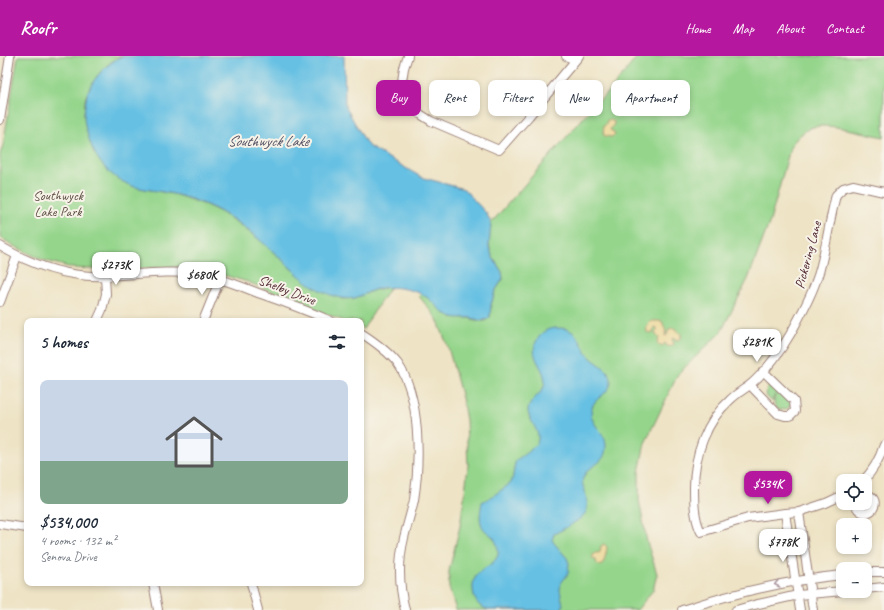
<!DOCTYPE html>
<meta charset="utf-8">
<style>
:root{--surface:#fff;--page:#f2f2f3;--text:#1f2937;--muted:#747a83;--line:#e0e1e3;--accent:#b5179e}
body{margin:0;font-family:Caveat,sans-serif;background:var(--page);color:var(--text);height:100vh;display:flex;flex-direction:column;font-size:15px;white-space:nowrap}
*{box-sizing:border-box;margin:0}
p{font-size:13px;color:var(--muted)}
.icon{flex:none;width:22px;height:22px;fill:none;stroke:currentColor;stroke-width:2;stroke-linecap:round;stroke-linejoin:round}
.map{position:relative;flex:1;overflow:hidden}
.drawer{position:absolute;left:24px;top:262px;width:340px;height:268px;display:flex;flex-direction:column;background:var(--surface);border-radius:8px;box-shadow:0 2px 6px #0003}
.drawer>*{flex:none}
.hud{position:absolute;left:376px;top:24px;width:380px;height:36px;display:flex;gap:8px}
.tools{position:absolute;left:836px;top:418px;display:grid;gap:8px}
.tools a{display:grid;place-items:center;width:36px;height:36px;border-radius:8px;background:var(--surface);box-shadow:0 2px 6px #0003;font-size:20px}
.price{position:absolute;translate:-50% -34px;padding:0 9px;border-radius:8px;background:#fff;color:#222;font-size:13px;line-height:26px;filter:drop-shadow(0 1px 2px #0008)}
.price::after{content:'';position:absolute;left:50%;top:24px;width:12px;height:9px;margin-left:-6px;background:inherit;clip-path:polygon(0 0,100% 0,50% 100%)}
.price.on{background:var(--accent);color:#fff}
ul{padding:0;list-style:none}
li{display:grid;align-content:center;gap:8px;height:212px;padding:0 16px}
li+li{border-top:1px solid var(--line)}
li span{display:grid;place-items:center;height:124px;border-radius:8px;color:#555}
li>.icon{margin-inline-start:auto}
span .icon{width:72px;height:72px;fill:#fffc;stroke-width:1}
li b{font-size:17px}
h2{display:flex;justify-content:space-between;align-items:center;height:48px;padding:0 16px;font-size:17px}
.chip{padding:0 14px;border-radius:8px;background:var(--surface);box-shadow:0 2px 6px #0003;font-size:14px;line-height:36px}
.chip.on{background:var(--accent);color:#fff}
header{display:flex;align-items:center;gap:24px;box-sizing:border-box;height:56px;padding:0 20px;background:var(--accent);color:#fff}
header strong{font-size:19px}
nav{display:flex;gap:22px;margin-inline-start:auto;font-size:14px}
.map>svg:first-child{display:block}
.green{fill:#94d58b;stroke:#6f7a5b}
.sand{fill:#eeda9e;stroke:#9c7c64}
.water{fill:#65c0e3;stroke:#587087}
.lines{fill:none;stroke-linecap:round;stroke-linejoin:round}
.minor-casing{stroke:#9c8178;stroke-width:10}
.minor{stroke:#fff;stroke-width:8}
.oneway{stroke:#ae9aa0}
.labels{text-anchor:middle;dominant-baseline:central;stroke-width:4;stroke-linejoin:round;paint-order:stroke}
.park-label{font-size:14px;fill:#5c4c43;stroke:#f7f3e8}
.street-label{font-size:14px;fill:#4a1f2b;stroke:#f7f3e8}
.water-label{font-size:15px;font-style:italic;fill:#524f62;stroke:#f7f3e8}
</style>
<header>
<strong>Roofr</strong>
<nav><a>Home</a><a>Map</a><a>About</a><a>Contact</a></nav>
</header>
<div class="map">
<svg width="884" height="554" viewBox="0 0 884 554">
<rect width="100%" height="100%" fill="#f7f3e8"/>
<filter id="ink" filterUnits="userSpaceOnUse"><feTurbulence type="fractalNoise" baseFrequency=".025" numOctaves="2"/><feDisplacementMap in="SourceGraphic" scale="8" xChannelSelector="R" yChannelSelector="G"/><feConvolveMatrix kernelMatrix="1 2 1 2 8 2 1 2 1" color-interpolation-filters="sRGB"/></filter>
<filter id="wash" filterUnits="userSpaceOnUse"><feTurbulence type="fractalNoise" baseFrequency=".012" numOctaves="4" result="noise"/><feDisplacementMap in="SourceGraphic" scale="16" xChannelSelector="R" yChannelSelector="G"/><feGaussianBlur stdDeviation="0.9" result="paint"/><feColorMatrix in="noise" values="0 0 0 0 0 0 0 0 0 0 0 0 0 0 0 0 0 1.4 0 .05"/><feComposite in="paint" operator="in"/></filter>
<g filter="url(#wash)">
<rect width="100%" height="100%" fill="#eee3c5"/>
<g class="green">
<path d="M 18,0 L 123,0 C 107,5 94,22 87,38 C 84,44 85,53 84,60 L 134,131 L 174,138 L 206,149 L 221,156 L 236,166 L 264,187 L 295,216 L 343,243 L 355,242 L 374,234 L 390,231 L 363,273 L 361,272 L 361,265 L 344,265 L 248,226 L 203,213 L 176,211 L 112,214 L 72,212 L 43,204 L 12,189 L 0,181 L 0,98 L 3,89 Z"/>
<path d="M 638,0 L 884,0 L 884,81 C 866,78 826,65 810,72 C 802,76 797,82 791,89 L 770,165 L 748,223 L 721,276 L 678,318 L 645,387 L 639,416 L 639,444 L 647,486 L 657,518 L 653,534 L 637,554 L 456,554 L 449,532 L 449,515 L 460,470 L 465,436 L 468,410 L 466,364 L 462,342 L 448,291 L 437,263 L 419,240 L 421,238 L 429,242 L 444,257 L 452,261 L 469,262 L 479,265 L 485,265 L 490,261 L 491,249 L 495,235 L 503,223 C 502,213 498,211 493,202 C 487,191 490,179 491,167 L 592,52 L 612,32 Z"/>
<path d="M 772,328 L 788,338 L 791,349 C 782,360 769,350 776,338 L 773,342 L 773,346 L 767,341 C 765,335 767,331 772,328 Z"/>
</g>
<g class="sand">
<path d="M 607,64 L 611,64 L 614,66 L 614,68 L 610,74 L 614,76 L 615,79 L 611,81 L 605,80 L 603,77 L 604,70 L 606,68 Z"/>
<path d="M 652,265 L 662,265 L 666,276 L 665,280 L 667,279 L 669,273 C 675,270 677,275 681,278 L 681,282 L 678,284 L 673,282 L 672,283 L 674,288 C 672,290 670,291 667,290 L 665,287 L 662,290 L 659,289 L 657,288 L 658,284 L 659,283 L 659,282 L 657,280 L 655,277 L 657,274 L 657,272 L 654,271 L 653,276 L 649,277 L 647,276 C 646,271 647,267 652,265 Z"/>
<path d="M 604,488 L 607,491 C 607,493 604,508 602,509 C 601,509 600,509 599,510 L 597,508 L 596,504 L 593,503 C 592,499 594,496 599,497 L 600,496 L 601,490 Z"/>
</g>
<g class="water">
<path d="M 123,0 L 344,0 L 345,50 L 368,90 L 421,121 L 464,133 L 486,157 L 491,167 L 489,191 L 493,202 L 502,216 L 503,223 L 495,235 L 491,249 L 490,261 C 482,267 480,264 471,262 C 465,261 458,263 453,261 C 443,259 436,249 429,243 C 424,239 416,235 410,234 C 398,231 386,230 374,234 C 368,236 362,240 355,242 C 345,244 335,241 326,237 C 307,229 293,214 278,200 C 261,185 241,167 221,156 C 209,149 187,141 173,138 C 160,135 147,134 135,131 C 116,125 101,111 93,94 C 89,83 84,71 84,59 C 84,54 85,49 86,44 C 87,28 108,5 123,0 Z"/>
<path d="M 554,272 C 559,272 565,272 569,274 C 580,279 582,292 589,300 C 595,306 603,310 608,316 C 611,319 612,326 610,330 C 605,341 591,343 591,357 C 591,369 606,377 606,389 C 606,410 590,407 584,420 C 581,425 583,430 585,435 C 586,441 589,450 586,456 C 582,464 562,474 554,478 L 552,484 L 554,487 L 567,502 L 569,507 L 568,518 L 561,527 L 560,534 L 563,549 L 561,554 L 489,554 C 481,551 477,549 474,540 C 467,510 495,514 498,498 C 499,493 496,485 493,481 C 488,476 482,474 481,467 C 479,461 481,452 482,446 L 493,440 L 511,427 C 514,420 513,412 516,404 C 521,401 535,391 537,387 C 542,377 529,365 528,355 C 528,345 541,339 544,330 C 549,312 524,301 539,281 C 543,275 548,273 554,272 Z"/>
</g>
</g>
<g filter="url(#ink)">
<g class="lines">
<defs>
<g id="minor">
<path d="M 408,0 L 404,12 L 402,25 L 405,37 L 411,48 L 420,58 L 431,65 L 499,94 L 529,60 L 579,0"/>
<path d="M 566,0 L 575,4"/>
<path d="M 0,64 L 10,0"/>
<path d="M 0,190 C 32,209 68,222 106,220 C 136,219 167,214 197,218 C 219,221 240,230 261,238 C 284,246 308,255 331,265"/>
<path d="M 0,246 L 17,200"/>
<path d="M 97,265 L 102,254 L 106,238 L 105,221"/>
<path d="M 203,265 L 220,223"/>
<path d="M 361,277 C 375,286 388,295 398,308 C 421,341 420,406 414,444 C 411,457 407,469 404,482 C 398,506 399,530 405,554"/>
<path d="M 750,329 L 778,358 L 785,360 L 790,360 L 795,355 L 794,345 L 763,315"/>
<path d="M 863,425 C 873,415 880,402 884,389"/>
<path d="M 843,439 L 826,447 L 799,456 L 785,457 L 748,462 L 701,476 C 694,462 694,446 694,431 C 694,400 706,365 730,344 C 736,338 743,334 750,329 C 766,315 780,296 791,277 C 800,260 810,243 816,225 C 821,213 823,200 826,187 C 829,171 832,155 836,139 L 843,132 L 853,129 L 884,136"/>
<path d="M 856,447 C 856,451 857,453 860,455 C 873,463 883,441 865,438"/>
<path d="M 799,456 L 813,554"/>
<path d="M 785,457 L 800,554"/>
<path d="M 0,468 L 27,472"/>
<path d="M 865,516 L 884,516"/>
<path d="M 153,527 L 158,554"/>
<path d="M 251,527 L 258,554"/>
<path d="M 865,533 L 884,531"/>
<path d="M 682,554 C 734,537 788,524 843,519"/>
<path d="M 736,554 L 754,549 L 798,539 L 843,535"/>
</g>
</defs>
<use href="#minor" class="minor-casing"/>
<use href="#minor" class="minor"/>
</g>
<defs><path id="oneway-chevron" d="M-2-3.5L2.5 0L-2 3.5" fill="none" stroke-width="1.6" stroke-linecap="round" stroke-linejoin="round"/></defs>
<use class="oneway" href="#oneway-chevron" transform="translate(777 528) rotate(167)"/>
</g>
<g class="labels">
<g class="park-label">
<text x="58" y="139">Southwyck<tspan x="58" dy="16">Lake Park</tspan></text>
</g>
<g class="street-label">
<text transform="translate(808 199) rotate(-75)">Pickering Lane</text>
<text transform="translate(287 234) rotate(21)">Shelby Drive</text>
</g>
<g class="water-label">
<text x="268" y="85">Southwyck Lake</text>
</g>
</g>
</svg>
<div class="tools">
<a><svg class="icon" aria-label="locate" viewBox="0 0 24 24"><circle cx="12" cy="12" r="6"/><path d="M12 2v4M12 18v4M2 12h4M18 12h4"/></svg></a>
<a>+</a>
<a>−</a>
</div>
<b class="price" style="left:116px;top:230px">$273K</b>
<b class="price" style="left:202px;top:240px">$680K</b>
<b class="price" style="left:757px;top:307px">$281K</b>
<b class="price on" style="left:768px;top:449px">$534K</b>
<b class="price" style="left:783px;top:507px">$778K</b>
<div class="hud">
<a class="chip on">Buy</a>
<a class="chip">Rent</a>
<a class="chip">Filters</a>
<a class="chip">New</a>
<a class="chip">Apartment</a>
</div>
<section class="drawer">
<h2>5 homes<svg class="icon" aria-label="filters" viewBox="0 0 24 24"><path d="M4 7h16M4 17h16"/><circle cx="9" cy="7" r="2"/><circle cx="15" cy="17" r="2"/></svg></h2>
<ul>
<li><span style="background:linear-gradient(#c9d6e8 65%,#7fa58c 0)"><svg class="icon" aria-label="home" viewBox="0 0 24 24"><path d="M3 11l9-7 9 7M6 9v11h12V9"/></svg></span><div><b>$534,000</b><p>4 rooms · 132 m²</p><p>Senova Drive</p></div></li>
</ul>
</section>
</div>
